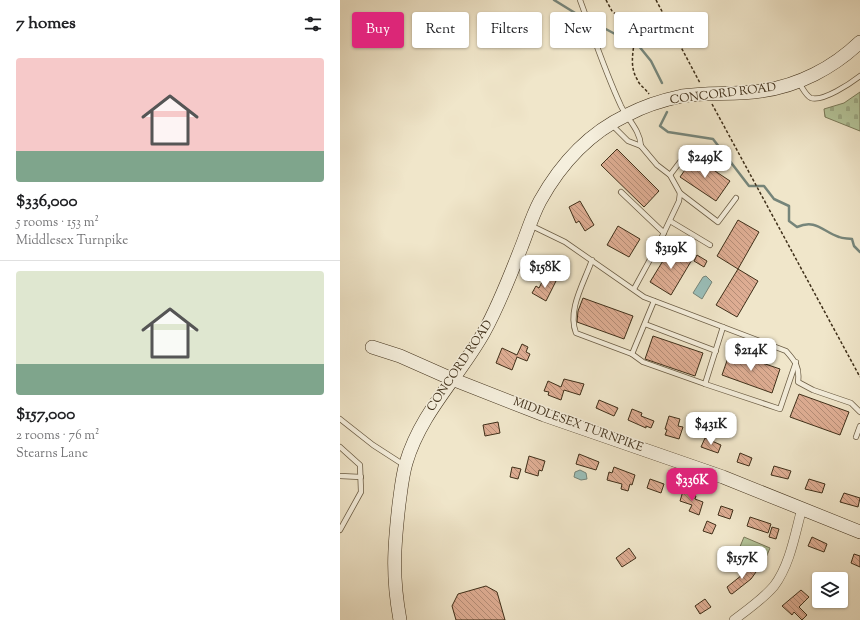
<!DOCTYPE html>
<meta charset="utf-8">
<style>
:root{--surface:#fff;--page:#f2f2f2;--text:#202124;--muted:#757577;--line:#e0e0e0;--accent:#db2777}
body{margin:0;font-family:"Sorts Mill Goudy",serif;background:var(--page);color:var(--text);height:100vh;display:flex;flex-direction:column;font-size:15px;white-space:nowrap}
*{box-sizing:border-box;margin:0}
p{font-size:13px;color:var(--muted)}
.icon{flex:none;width:22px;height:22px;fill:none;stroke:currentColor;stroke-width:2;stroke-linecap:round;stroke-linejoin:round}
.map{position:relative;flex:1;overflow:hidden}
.side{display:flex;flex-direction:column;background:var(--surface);width:340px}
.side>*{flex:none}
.guide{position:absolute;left:12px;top:12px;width:380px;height:36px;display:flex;gap:8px}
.tools{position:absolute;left:472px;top:572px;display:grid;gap:8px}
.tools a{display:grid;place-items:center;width:36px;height:36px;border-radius:4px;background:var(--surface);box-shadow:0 1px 3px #0004;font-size:20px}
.price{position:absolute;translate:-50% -34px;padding:0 9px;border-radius:8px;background:#fff;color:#222;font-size:13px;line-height:26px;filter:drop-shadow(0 1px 2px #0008)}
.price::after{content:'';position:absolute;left:50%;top:24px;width:12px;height:9px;margin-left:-6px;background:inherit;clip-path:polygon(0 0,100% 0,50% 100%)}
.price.active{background:var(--accent);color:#fff}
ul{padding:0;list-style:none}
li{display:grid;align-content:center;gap:8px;height:212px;padding:0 16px}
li+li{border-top:1px solid var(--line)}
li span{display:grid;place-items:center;height:124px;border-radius:4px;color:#555}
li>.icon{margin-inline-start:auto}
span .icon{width:72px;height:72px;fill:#fffc;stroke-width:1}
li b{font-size:17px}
h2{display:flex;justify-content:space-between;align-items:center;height:48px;padding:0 16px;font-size:17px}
.tag{padding:0 14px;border-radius:4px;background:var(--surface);box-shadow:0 1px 3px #0004;font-size:14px;line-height:36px}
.tag.active{background:var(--accent);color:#fff}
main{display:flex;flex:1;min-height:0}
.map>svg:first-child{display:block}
.cemetery{fill:url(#cemetery-stones);stroke:#7a7a5a}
.pitch{fill:#b5c69b;stroke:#7a7a5a}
.water{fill:#9abfba;stroke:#76857a}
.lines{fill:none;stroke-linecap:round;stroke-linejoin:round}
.stream{stroke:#76857a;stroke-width:2.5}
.building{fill:url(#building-back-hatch);stroke:#3f2f19}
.service-casing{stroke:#6b5d45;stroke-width:6}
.minor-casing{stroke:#6b5d45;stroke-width:10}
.secondary-casing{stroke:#3f2f19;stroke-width:14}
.path{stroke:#3f2f19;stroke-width:1.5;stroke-dasharray:3 2;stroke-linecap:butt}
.service{stroke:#f5efdd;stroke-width:4.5}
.minor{stroke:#f5efdd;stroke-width:9}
.secondary{stroke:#f5efdd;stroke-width:13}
.labels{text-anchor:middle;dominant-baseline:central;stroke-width:3;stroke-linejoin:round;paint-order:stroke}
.street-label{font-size:12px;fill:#3f2f19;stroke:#f5efdd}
</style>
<main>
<section class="side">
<h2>7 homes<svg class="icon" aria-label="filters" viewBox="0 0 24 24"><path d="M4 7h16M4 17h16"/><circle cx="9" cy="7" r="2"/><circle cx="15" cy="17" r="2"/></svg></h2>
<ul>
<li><span style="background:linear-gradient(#f6c9c9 75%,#7fa58c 0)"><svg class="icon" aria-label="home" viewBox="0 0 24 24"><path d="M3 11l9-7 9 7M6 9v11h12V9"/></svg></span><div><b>$336,000</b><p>5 rooms · 153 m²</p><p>Middlesex Turnpike</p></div></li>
<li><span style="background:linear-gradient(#dfe7d0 75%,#7fa58c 0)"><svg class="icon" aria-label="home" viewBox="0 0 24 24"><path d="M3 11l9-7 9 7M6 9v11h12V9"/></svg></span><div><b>$157,000</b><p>2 rooms · 76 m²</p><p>Stearns Lane</p></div></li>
</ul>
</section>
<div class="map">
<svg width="520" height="620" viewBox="0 0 520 620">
<defs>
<pattern id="cemetery-stones" width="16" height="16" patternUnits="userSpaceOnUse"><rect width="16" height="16" fill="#b5c69b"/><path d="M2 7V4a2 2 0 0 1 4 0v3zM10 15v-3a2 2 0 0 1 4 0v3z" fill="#9daa85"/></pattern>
<pattern id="building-back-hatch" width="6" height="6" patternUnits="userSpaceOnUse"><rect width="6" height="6" fill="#dead93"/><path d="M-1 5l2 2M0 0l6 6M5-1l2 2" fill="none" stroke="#b58d77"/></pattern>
</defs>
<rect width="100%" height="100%" fill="#f0e6ca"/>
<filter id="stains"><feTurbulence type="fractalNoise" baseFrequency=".005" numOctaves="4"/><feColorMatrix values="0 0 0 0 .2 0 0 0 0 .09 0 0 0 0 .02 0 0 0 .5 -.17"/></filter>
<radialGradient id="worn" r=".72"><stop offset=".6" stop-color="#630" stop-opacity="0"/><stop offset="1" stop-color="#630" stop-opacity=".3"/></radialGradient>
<path class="cemetery" d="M 520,92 L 520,131 L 485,117 L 484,109 L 504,103 Z"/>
<path class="pitch" d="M 404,537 L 430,548 L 425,560 L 399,549 Z"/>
<g class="water">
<path d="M 366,276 L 372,282 L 362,299 L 353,293 L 363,277 Z"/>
<path d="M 240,470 L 246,473 L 247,479 L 241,480 L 234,477 L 235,472 Z"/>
</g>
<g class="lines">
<g class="stream">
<path d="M 214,0 L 240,16"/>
<path d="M 262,27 L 290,42"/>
<path d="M 298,45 L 311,61 L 322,83"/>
<path d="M 327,112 L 320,126 L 328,132 L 373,139 L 409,186 L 424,186 L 434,199 L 449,206 L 449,221 L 457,227 C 476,219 482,231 499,237 C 503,239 508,238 512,239 L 514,246 L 520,252"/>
</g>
</g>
<g class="building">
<path d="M 277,149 L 319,191 L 304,207 L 261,165 Z"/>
<path d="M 354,157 L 390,181 L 376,201 L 340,177 Z"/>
<path d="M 240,201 L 254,225 L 245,231 L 239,221 L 236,223 L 229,207 Z"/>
<path d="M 398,220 L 419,232 L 398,269 L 377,256 Z"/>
<path d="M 278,226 L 300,239 L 289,257 L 267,245 Z"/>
<path d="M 332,246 L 353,258 L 331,295 L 310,282 Z"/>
<path d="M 357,255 L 367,261 L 364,267 L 354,261 Z"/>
<path d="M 398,269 L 418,281 L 397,317 L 376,305 Z"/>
<path d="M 205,276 L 216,281 L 206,301 L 192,293 L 196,286 L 199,288 Z"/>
<path d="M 243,298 L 293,316 L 284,339 L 237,322 L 238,311 Z"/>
<path d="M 313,336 L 363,353 L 355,376 L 305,359 Z"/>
<path d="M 182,344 L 188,347 L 186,352 L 190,354 L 187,361 L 177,357 L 172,370 L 156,363 L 162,348 L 177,355 Z"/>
<path d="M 390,352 L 440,369 L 432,393 L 382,375 Z"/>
<path d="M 224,379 L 244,384 L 240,395 L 224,390 L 221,400 L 208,395 L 209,392 L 204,391 L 208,381 L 221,387 Z"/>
<path d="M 459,394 L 509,412 L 500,435 L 450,417 Z"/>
<path d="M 259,400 L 278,408 L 274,416 L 256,408 Z"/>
<path d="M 292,409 L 302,413 L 301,416 L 314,421 L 311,428 L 306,426 L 306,428 L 288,420 Z"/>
<path d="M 329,416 L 340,419 L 338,426 L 343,427 L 339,439 L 325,435 L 327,430 L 325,429 Z"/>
<path d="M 158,422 L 160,433 L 145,436 L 143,425 Z"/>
<path d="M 365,438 L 381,445 L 378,453 L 361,447 Z"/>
<path d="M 400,453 L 412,458 L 409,466 L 397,462 Z"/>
<path d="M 239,454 L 259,462 L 256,470 L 236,464 Z"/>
<path d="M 189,456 L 205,461 L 202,471 L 199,470 L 198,476 L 185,472 Z"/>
<path d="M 434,466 L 451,471 L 448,479 L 431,475 Z"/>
<path d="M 172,467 L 181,469 L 178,479 L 170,477 Z"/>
<path d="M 274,467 L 295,475 L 292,485 L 290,484 L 288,491 L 281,489 L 282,484 L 267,480 L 269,472 L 272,473 Z"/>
<path d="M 310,479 L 324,484 L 321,493 L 307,488 Z"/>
<path d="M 469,479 L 485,484 L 482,493 L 465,489 Z"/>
<path d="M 343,491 L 356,496 L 355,499 L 363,502 L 359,515 L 349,511 L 352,505 L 340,501 Z"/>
<path d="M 504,493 L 520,498 L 518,507 L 500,502 Z"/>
<path d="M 381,506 L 393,510 L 390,519 L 378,515 Z"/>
<path d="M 410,517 L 431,524 L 428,533 L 407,526 Z"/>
<path d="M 367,521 L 376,525 L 372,534 L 363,531 Z"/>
<path d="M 432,527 L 439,529 L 436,539 L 429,537 Z"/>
<path d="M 472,537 L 487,544 L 484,552 L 468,546 Z"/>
<path d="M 289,548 L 296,558 L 282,567 L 276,558 Z"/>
<path d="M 514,554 L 520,556 L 520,567 L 511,563 Z"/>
<path d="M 409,566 L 416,572 L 411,579 L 392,594 L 390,593 L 387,587 L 402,575 Z"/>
<path d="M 146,586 L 157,592 L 165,620 L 116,620 L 112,606 L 118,594 Z"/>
<path d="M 461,590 L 469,597 L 459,607 L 467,615 L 462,620 L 454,612 L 452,615 L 442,606 Z"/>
<path d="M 365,599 L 371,607 L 360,614 L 355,606 Z"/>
</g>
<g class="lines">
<defs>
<g id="service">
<path d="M 240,0 C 253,35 265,72 281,106 C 288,120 300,130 301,146"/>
<path d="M 459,83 C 462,87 466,96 471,98 C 483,102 511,83 520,76"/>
<path d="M 271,124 L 288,141 L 301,146 L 317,165 L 330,175 L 340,193 L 339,201 L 319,243 L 294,289"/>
<path d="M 330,175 L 343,158"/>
<path d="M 281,192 L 324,233"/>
<path d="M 340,193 L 378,222 L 396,198"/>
<path d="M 330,221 L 370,245"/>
<path d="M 190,225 L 225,242 L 304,297 L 446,351 C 455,361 460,367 458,382 L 473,390 L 511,403 L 520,412"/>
<path d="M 252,260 C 244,283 227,310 236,333 L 292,354 L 314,301"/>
<path d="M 305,324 L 376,351"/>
<path d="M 383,327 L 365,384 L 440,409 L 456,362"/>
<path d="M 292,354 L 303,362 L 365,384"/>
<path d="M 0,419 L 33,445 L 64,465"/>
<path d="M 516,437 L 520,426"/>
<path d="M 0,447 L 20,465 L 21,492 L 0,530"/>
<path d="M 0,476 L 21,477"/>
</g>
<path id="minor" d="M 394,620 C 407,610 423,599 434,586 C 450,565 455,534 462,508"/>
<g id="secondary">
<path d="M 32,347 L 60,356 L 112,379 L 204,415 L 383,477 L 520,532"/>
<path d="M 60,620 C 52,576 54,548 59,504 C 61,490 62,477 66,463 C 81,412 119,377 144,332 C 159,305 170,276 181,248 C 187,233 192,216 200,201 C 220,165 249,133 287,115 C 304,106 323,100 342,96 C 368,92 395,95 421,91 C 458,86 493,68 520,42"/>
</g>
</defs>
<use href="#service" class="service-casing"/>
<use href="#minor" class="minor-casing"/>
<use href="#secondary" class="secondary-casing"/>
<g class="path">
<path d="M 266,0 L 272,11 L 295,31 C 295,47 288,64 297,79 C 299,85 306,89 309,94"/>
<path d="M 316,0 L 360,83"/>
<path d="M 372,104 L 520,377"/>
</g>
<use href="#service" class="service"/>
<use href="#minor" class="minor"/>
<use href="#secondary" class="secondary"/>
</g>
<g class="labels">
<g class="street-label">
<text transform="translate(383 94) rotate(-7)">CONCORD ROAD</text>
<text transform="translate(120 366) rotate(-56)">CONCORD ROAD</text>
<text transform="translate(238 425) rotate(20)">MIDDLESEX TURNPIKE</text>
</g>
</g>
<rect width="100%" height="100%" filter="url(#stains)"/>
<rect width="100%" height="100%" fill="url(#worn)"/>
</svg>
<div class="tools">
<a><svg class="icon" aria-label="layers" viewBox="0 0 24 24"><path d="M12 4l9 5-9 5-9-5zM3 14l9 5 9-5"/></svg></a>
</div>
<b class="price" style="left:365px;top:179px">$249K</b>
<b class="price" style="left:331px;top:270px">$319K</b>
<b class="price" style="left:205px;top:289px">$158K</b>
<b class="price" style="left:411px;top:372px">$214K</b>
<b class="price" style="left:371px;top:446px">$431K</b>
<b class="price active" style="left:352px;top:502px">$336K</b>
<b class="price" style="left:402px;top:580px">$157K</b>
<div class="guide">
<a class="tag active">Buy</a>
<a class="tag">Rent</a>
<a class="tag">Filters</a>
<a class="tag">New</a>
<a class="tag">Apartment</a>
</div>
</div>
</main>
